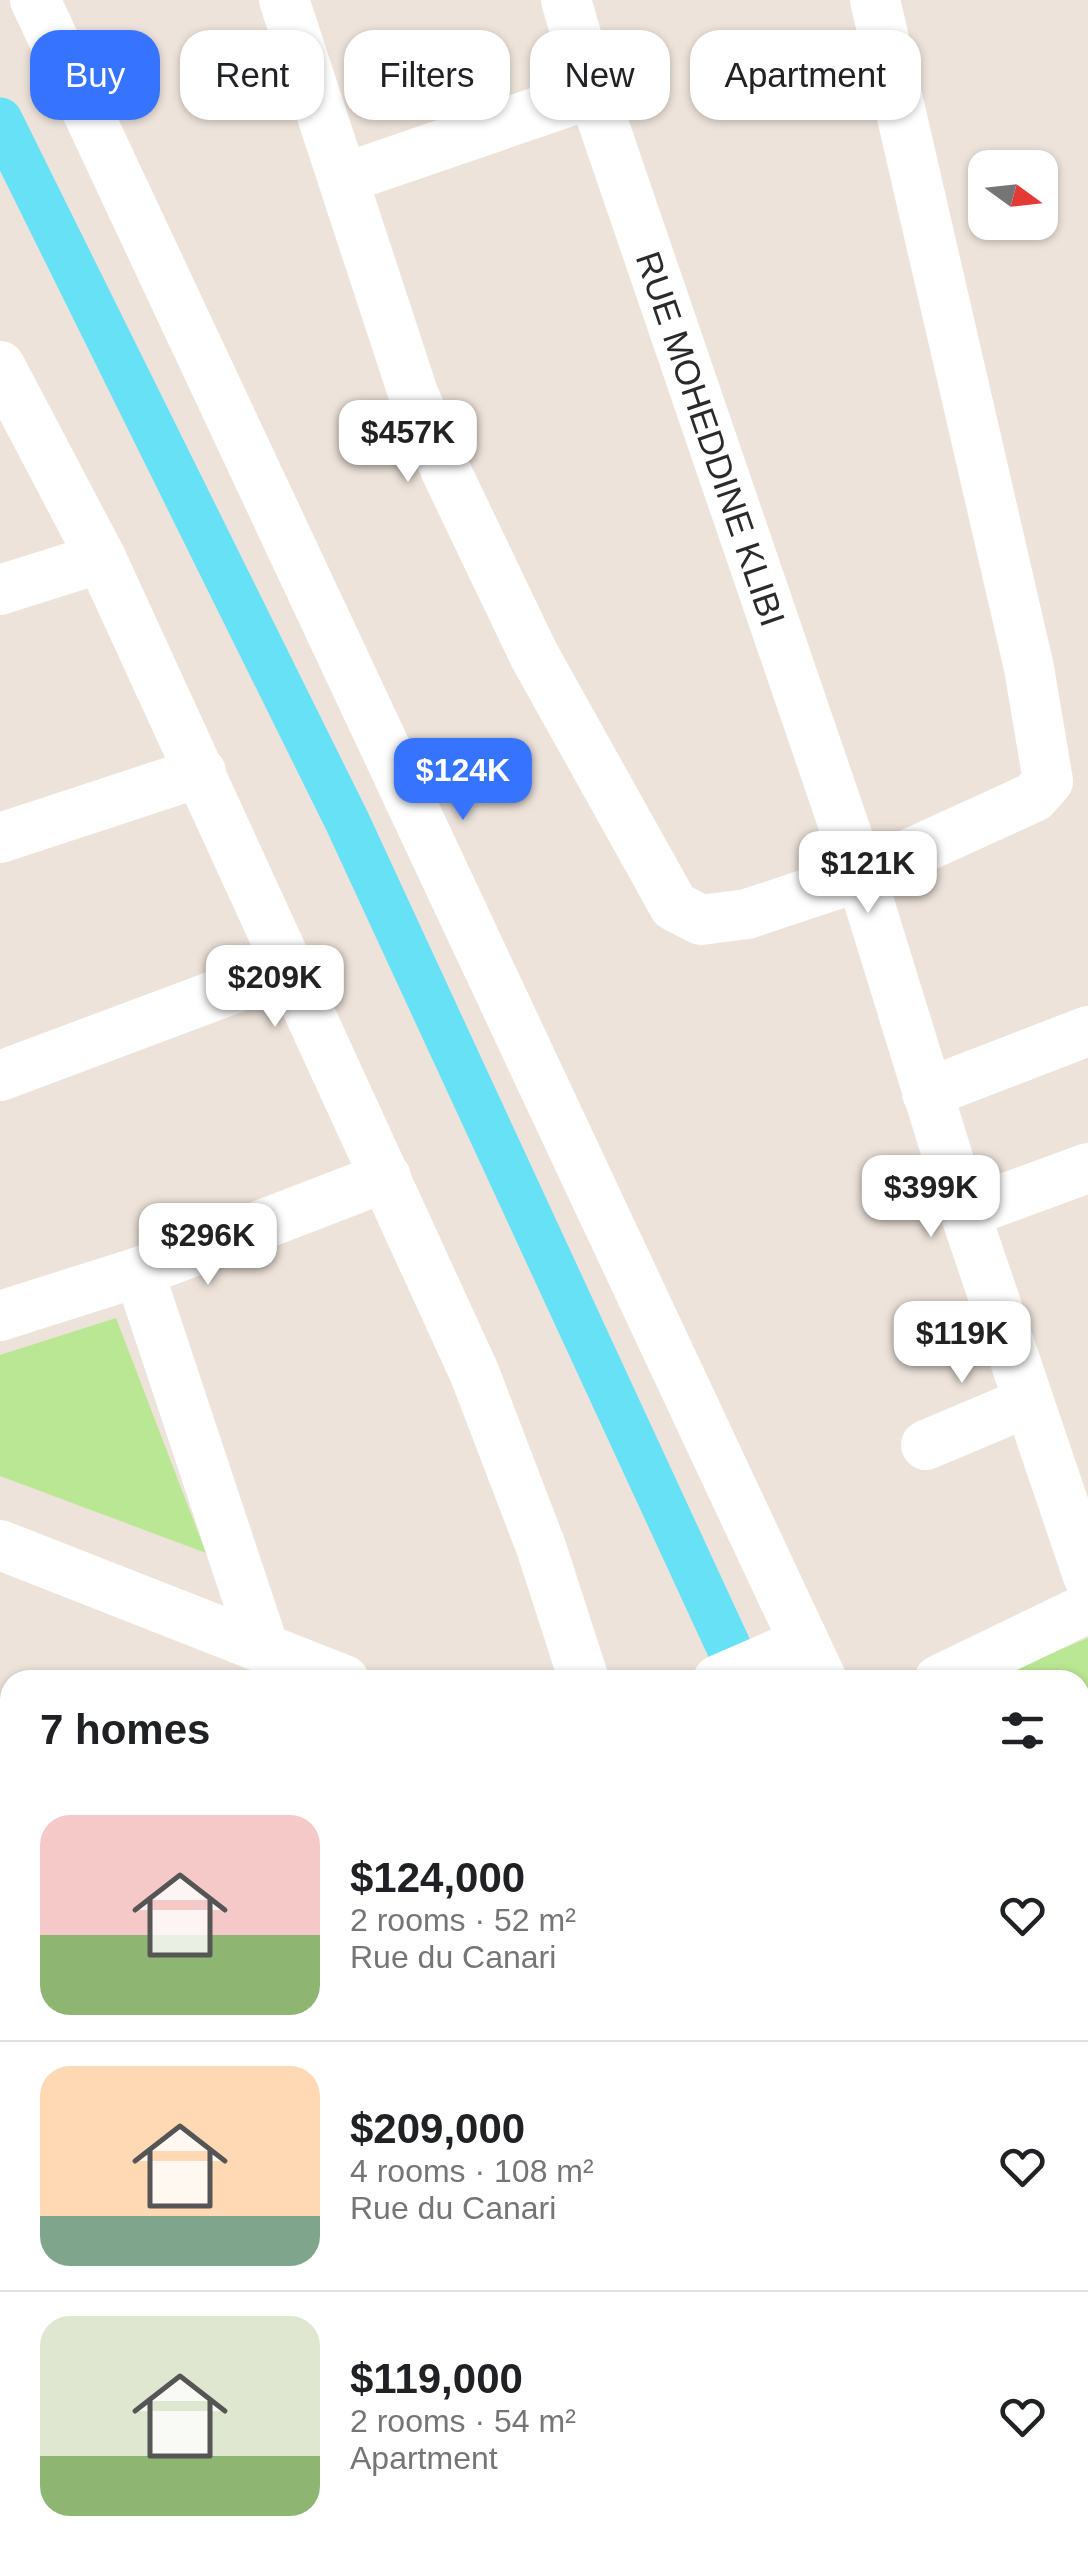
<!DOCTYPE html>
<meta charset="utf-8">
<style>
:root{--surface:#fff;--page:#f6f6f6;--text:#202124;--muted:#757577;--line:#e0e0e0;--accent:#3673ff}
body{margin:0;font-family:Helvetica,sans-serif;background:var(--page);color:var(--text);height:100vh;display:flex;flex-direction:column;font-size:38px;white-space:nowrap}
*{box-sizing:border-box;margin:0}
p{font-size:32px;color:var(--muted)}
.icon{flex:none;width:55px;height:55px;fill:none;stroke:currentColor;stroke-width:2;stroke-linecap:round;stroke-linejoin:round}
.map{position:relative;flex:1;overflow:hidden}
.sheet{position:absolute;left:0px;top:1670px;width:1090px;height:890px;display:flex;flex-direction:column;background:var(--surface);border-radius:30px 30px 0 0;box-shadow:0 2px 8px #0004}
.sheet>*{flex:none}
.top-card{position:absolute;left:30px;top:30px;width:1030px;height:90px;display:flex;gap:20px}
.needle{width:65px;rotate:105deg}
.tools{position:absolute;left:968px;top:150px;display:grid;gap:20px}
.tools a{display:grid;place-items:center;width:90px;height:90px;border-radius:20px;background:var(--surface);box-shadow:0 2px 8px #0004;font-size:50px}
.price{position:absolute;translate:-50% -85px;padding:0 22px;border-radius:20px;background:#fff;color:#222;font-size:32px;line-height:65px;filter:drop-shadow(0 2px 5px #0008)}
.price::after{content:'';position:absolute;left:50%;top:60px;width:30px;height:22px;margin-left:-15px;background:inherit;clip-path:polygon(0 0,100% 0,50% 100%)}
.price.active{background:var(--accent);color:#fff}
ul{padding:0;list-style:none}
li{display:flex;align-items:center;gap:30px;height:250px;padding:0 40px}
li+li{border-top:2px solid var(--line)}
li span{display:grid;place-items:center;flex:none;width:280px;height:200px;border-radius:30px;color:#555}
li>.icon{margin-inline-start:auto}
span .icon{width:120px;height:120px;fill:#fffc;stroke-width:1}
li b{font-size:42px}
h2{display:flex;justify-content:space-between;align-items:center;height:120px;padding:0 40px;font-size:42px}
.tag{padding:0 35px;border-radius:30px;background:var(--surface);box-shadow:0 2px 8px #0004;font-size:35px;line-height:90px}
.tag.active{background:var(--accent);color:#fff}
.map>svg:first-child{display:block}
.green{fill:#bae794}
.lines{fill:none;stroke-linecap:round;stroke-linejoin:round}
.canal{stroke:#67e1f6;stroke-width:45}
.minor{stroke:#fff;stroke-width:50}
.labels{text-anchor:middle;dominant-baseline:central;stroke-width:10;stroke-linejoin:round;paint-order:stroke}
.street-label{font-size:35px;fill:#2a2a2a;stroke:#fff}
</style>
<div class="map">
<svg width="1088" height="2560" viewBox="0 0 1088 2560">
<rect width="100%" height="100%" fill="#ede3db"/>
<g class="green">
<path d="M 116,1318 L 206,1553 L 0,1476 L 0,1355 Z"/>
<path d="M 1088,1638 L 1088,2560 L 740,2560 L 744,2550 L 1080,2550 L 1080,1680 L 989,1680 Z"/>
</g>
<g class="lines">
<g class="canal">
<path d="M 0,120 L 347,821 L 744,1680"/>
<path d="M 678,2560 L 682,2550"/>
</g>
<g class="minor">
<path d="M 35,0 L 822,1680"/>
<path d="M 284,0 L 413,393 L 446,471 L 534,655 L 674,906 L 701,920 L 747,914 L 861,876 L 1034,797 L 1048,781 L 1029,668 L 875,0"/>
<path id="s1" d="M 566,0 L 593,93 L 861,876 L 965,1213 L 1088,1576"/>
<path d="M 345,178 L 593,93"/>
<path d="M 0,366 L 101,558 L 474,1372 L 541,1547 L 584,1680"/>
<path d="M 0,590 L 101,558"/>
<path d="M 0,838 L 201,772"/>
<path d="M 0,1076 L 291,967"/>
<path d="M 927,1093 L 1088,1031"/>
<path d="M 965,1213 L 1088,1168"/>
<path d="M 139,1272 L 264,1648"/>
<path d="M 0,1316 L 139,1272 L 386,1177"/>
<path d="M 926,1445 L 1028,1402"/>
<path d="M 0,1545 L 344,1680"/>
<path d="M 718,1680 L 803,1643"/>
<path d="M 939,1680 L 1088,1608"/>
<path d="M 0,1814 L 10,1818"/>
<path d="M 0,2263 L 10,2269"/>
<path d="M 0,2548 L 20,2560"/>
<path d="M 455,2550 L 470,2560"/>
<path d="M 549,2560 L 551,2550"/>
</g>
</g>
<g class="labels">
<g class="street-label">
<text stroke="none"><textPath href="#s1" startOffset="462">RUE MOHEDDINE KLIBI</textPath></text>
</g>
</g>
</svg>
<div class="tools">
<a><svg class="needle" viewBox="-14 -14 28 28"><path d="M0-13l5 13h-10z" fill="#e53935"/><path d="M0 13l5-13h-10z" fill="#757577"/></svg></a>
</div>
<b class="price" style="left:408px;top:485px">$457K</b>
<b class="price active" style="left:463px;top:823px">$124K</b>
<b class="price" style="left:868px;top:916px">$121K</b>
<b class="price" style="left:275px;top:1030px">$209K</b>
<b class="price" style="left:931px;top:1240px">$399K</b>
<b class="price" style="left:208px;top:1288px">$296K</b>
<b class="price" style="left:962px;top:1386px">$119K</b>
<div class="top-card">
<a class="tag active">Buy</a>
<a class="tag">Rent</a>
<a class="tag">Filters</a>
<a class="tag">New</a>
<a class="tag">Apartment</a>
</div>
<section class="sheet">
<h2>7 homes<svg class="icon" aria-label="filters" viewBox="0 0 24 24"><path d="M4 7h16M4 17h16"/><circle cx="9" cy="7" r="2"/><circle cx="15" cy="17" r="2"/></svg></h2>
<ul>
<li><span style="background:linear-gradient(#f6c9c9 60%,#8fb573 0)"><svg class="icon" aria-label="home" viewBox="0 0 24 24"><path d="M3 11l9-7 9 7M6 9v11h12V9"/></svg></span><div><b>$124,000</b><p>2 rooms · 52 m²</p><p>Rue du Canari</p></div><svg class="icon" aria-label="heart" viewBox="0 0 24 24"><path d="M12 20l-8-8c-3-5 5-10 8-4 3-6 11-1 8 4z"/></svg></li>
<li><span style="background:linear-gradient(#ffd9b3 75%,#7fa58c 0)"><svg class="icon" aria-label="home" viewBox="0 0 24 24"><path d="M3 11l9-7 9 7M6 9v11h12V9"/></svg></span><div><b>$209,000</b><p>4 rooms · 108 m²</p><p>Rue du Canari</p></div><svg class="icon" aria-label="heart" viewBox="0 0 24 24"><path d="M12 20l-8-8c-3-5 5-10 8-4 3-6 11-1 8 4z"/></svg></li>
<li><span style="background:linear-gradient(#dfe7d0 70%,#8fb573 0)"><svg class="icon" aria-label="home" viewBox="0 0 24 24"><path d="M3 11l9-7 9 7M6 9v11h12V9"/></svg></span><div><b>$119,000</b><p>2 rooms · 54 m²</p><p>Apartment</p></div><svg class="icon" aria-label="heart" viewBox="0 0 24 24"><path d="M12 20l-8-8c-3-5 5-10 8-4 3-6 11-1 8 4z"/></svg></li>
</ul>
</section>
</div>
